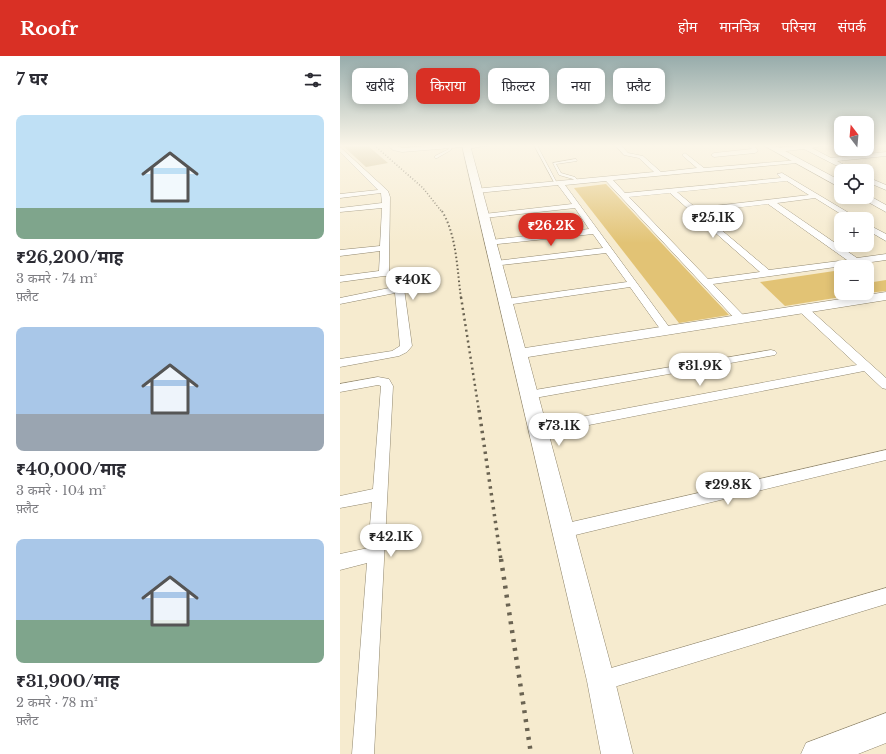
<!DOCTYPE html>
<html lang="hi">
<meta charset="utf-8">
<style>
:root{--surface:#fff;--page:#f2f2f3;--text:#2b2b33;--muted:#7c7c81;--accent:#d93025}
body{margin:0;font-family:"Libre Baskerville","Noto Sans Devanagari",serif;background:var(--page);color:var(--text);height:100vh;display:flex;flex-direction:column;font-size:15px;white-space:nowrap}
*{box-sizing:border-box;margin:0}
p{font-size:13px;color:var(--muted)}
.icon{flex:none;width:22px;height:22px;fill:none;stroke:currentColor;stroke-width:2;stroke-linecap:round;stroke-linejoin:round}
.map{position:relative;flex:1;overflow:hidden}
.details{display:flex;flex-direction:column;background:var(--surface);width:340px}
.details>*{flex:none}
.hud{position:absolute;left:12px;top:12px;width:380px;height:36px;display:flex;gap:8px}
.needle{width:26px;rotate:344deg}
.tools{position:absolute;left:494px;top:60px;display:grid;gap:8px}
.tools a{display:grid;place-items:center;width:40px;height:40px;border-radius:8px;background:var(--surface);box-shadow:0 2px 10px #0003;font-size:20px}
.price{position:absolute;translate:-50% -34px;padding:0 9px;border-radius:14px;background:#fff;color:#222;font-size:13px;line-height:26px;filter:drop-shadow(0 1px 2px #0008)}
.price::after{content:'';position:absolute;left:50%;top:24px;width:12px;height:9px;margin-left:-6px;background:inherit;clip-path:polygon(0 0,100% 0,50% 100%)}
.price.current{background:var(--accent);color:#fff}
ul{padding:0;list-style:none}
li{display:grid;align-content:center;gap:8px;height:212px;padding:0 16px}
li span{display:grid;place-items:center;height:124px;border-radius:8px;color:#555}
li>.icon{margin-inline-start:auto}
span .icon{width:72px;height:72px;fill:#fffc;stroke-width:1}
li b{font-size:17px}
h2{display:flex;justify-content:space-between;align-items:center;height:48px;padding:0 16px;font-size:17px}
.tag{padding:0 14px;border-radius:8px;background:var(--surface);box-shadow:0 2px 10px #0003;font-size:14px;line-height:36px}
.tag.current{background:var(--accent);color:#fff}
header{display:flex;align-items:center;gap:24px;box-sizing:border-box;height:56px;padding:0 20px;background:var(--accent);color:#fff}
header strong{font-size:19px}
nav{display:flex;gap:22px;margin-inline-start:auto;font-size:14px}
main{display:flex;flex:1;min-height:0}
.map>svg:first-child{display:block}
.green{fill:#ccb98a}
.building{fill:#e2c375}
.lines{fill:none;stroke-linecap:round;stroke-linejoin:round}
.lane-casing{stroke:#91876e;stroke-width:1}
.street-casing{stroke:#91876e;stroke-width:1}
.secondary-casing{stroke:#91876e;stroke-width:1}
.lane{fill:#fff;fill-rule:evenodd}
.street{fill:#fff;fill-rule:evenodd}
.secondary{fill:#fff;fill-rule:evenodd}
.rail-far4{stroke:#6a6352;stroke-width:1.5;stroke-dasharray:1 2;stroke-linecap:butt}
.rail-far3{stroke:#6a6352;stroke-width:2;stroke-dasharray:1.5 2.5;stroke-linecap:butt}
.rail-far2{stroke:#6a6352;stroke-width:2.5;stroke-dasharray:2 3.5;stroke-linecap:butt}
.rail-far1{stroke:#6a6352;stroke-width:3.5;stroke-dasharray:2.5 4.5;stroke-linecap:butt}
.rail{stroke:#6a6352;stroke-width:4.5;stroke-dasharray:3 6;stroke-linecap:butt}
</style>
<header>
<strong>Roofr</strong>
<nav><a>होम</a><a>मानचित्र</a><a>परिचय</a><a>संपर्क</a></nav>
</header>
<main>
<section class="details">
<h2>7 घर<svg class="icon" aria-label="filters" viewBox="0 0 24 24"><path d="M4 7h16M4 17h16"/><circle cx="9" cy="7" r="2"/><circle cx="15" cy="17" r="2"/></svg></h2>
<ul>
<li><span style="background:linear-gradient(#bfe0f5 75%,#7fa58c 0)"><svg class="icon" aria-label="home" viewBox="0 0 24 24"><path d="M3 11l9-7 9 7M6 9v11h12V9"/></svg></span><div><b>₹26,200/माह</b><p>3 कमरे · 74 m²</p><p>फ़्लैट</p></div></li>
<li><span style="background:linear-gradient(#a9c7e8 70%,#9aa5b1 0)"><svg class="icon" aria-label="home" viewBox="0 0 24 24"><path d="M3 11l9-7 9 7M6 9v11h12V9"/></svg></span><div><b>₹40,000/माह</b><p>3 कमरे · 104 m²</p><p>फ़्लैट</p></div></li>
<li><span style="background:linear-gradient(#a9c7e8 65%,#7fa58c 0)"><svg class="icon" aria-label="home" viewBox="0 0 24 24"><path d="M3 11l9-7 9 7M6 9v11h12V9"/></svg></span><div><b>₹31,900/माह</b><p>2 कमरे · 78 m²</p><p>फ़्लैट</p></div></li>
</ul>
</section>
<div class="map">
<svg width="546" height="698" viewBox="0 0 546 698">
<rect width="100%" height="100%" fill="#f6ebcf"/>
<path class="green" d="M 2,89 L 27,89 L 48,107 L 26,111 Z"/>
<g class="building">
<path d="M 266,128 L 389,259 L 339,267 L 234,132 Z"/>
<path d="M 501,214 L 501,241 L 445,250 L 420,226 Z"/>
<path d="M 546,224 L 546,235 L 527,237 L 527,227 Z"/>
</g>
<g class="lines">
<defs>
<g id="lane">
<path d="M 110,89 L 112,90 L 111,94 L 97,102 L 95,102 L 95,100 L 109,93 Z"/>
<path d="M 194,89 L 197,89 L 218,129 L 215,128 Z"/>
<path d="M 236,103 L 237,105 L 216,108 L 221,117 L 235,121 L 239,126 L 237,127 L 233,123 L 219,119 L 213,107 Z"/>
</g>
<g id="street">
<path d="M 48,89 L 55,89 L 62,92 L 97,89 L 151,89 L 126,93 L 123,91 L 62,96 L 53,94 Z"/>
<path d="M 275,89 L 281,89 L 288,97 L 303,100 L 321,116 L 357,112 L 343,100 L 342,99 L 345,97 L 364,112 L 459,104 L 459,106 L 457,107 L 273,124 L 285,137 L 441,122 L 437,118 L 442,117 L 519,163 L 509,163 L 475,142 L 437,147 L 517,202 L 546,198 L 546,204 L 373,228 L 405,261 L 406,263 L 405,265 L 397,265 L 266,125 L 225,129 L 332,275 L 331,277 L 323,277 L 290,231 L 166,249 L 162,248 L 161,246 L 166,243 L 287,226 L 266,197 L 153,210 L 151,208 L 156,205 L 263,192 L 253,178 L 148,189 L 147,187 L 151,184 L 249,173 L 235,152 L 144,162 L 140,160 L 144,158 L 232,148 L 218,129 L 137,137 L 133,135 L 134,133 L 314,116 L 299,102 L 284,99 ZM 447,125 L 469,139 L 356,152 L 337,136 ZM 330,137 L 420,216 L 368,223 L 289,141 ZM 428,148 L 507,204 L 429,214 L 360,156 Z"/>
<path d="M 407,89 L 414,89 L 418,95 L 415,97 L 374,101 L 371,99 L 374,97 L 412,93 Z"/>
<path d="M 464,89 L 487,89 L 472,92 L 491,102 L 546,96 L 546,100 L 497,105 L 515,115 L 507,115 L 464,93 L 437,96 L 434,94 L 437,92 Z"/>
<path d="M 0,91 L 48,135 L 50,141 L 49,215 L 60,216 L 62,218 L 72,290 L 67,296 L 59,300 L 0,311 L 0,303 L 52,295 L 60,290 L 55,237 L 0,248 L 0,242 L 54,231 L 53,220 L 44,220 L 0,226 L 0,220 L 39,215 L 40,195 L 0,200 L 0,194 L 40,190 L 42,152 L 0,156 L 0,152 L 42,147 L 41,137 L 0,142 L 0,138 L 38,134 L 0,96 Z"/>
<path d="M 527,121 L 546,129 L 546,134 L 527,126 Z"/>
<path d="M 527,168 L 546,178 L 546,185 L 527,174 Z"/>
<path d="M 463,250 L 467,251 L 546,322 L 546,333 L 542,332 L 524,315 L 198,379 L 193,377 L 191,374 L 193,371 L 198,369 L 517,309 L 459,255 L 458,253 Z"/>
<path d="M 431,294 L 435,295 L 437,297 L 435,299 L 189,343 L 185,342 L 183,339 L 185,336 L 189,335 Z"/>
<path d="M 38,321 L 49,323 L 53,330 L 34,698 L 12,698 L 27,507 L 0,514 L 0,498 L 28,492 L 32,446 L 0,452 L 0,440 L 33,433 L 41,330 L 38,329 L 0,336 L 0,328 Z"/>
<path d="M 546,394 L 546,404 L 223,482 L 217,480 L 215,475 L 217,470 L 223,468 Z"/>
<path d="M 546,532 L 546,548 L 261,635 L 254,632 L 251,625 L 254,618 L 261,615 Z"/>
</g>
<g id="secondary">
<path d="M 122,89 L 130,89 L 185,292 L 546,236 L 546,244 L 188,301 L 275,625 L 293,698 L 261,698 L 247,625 Z"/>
<path d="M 423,89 L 434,89 L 501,125 L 501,132 Z"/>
<path d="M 528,139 L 546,149 L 546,156 L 519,141 L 527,141 Z"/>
<path d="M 546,657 L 546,687 L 518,698 L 461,698 L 466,687 Z"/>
</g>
</defs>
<use href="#lane" class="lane-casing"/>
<use href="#street" class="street-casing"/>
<use href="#secondary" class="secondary-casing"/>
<use href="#lane" class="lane"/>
<use href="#street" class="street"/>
<use href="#secondary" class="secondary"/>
<path class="rail-far4" d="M 34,89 L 83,132 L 102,156"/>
<path class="rail-far3" d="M 102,155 C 117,180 117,214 121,242"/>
<path class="rail-far2" d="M 121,241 L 139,355"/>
<path class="rail-far1" d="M 139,354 L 161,504"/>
<path class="rail" d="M 161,503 L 191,698"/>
</g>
<linearGradient id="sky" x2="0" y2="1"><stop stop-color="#97acab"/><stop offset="0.48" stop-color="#fbf6e9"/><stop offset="1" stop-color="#fbf6e9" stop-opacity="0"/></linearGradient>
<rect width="546" height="187" fill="url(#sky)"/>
</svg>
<div class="tools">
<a><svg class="needle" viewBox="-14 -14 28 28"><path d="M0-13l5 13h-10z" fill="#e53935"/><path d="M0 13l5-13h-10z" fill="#7c7c81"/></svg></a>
<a><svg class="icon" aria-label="locate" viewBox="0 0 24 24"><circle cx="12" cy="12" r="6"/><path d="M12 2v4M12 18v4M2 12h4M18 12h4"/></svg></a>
<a>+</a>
<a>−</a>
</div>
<b class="price" style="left:373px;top:183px">₹25.1K</b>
<b class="price current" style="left:211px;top:191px">₹26.2K</b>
<b class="price" style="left:73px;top:245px">₹40K</b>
<b class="price" style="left:360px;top:331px">₹31.9K</b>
<b class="price" style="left:219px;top:391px">₹73.1K</b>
<b class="price" style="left:388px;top:450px">₹29.8K</b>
<b class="price" style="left:51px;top:502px">₹42.1K</b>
<div class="hud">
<a class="tag">खरीदें</a>
<a class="tag current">किराया</a>
<a class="tag">फ़िल्टर</a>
<a class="tag">नया</a>
<a class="tag">फ़्लैट</a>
</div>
</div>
</main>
